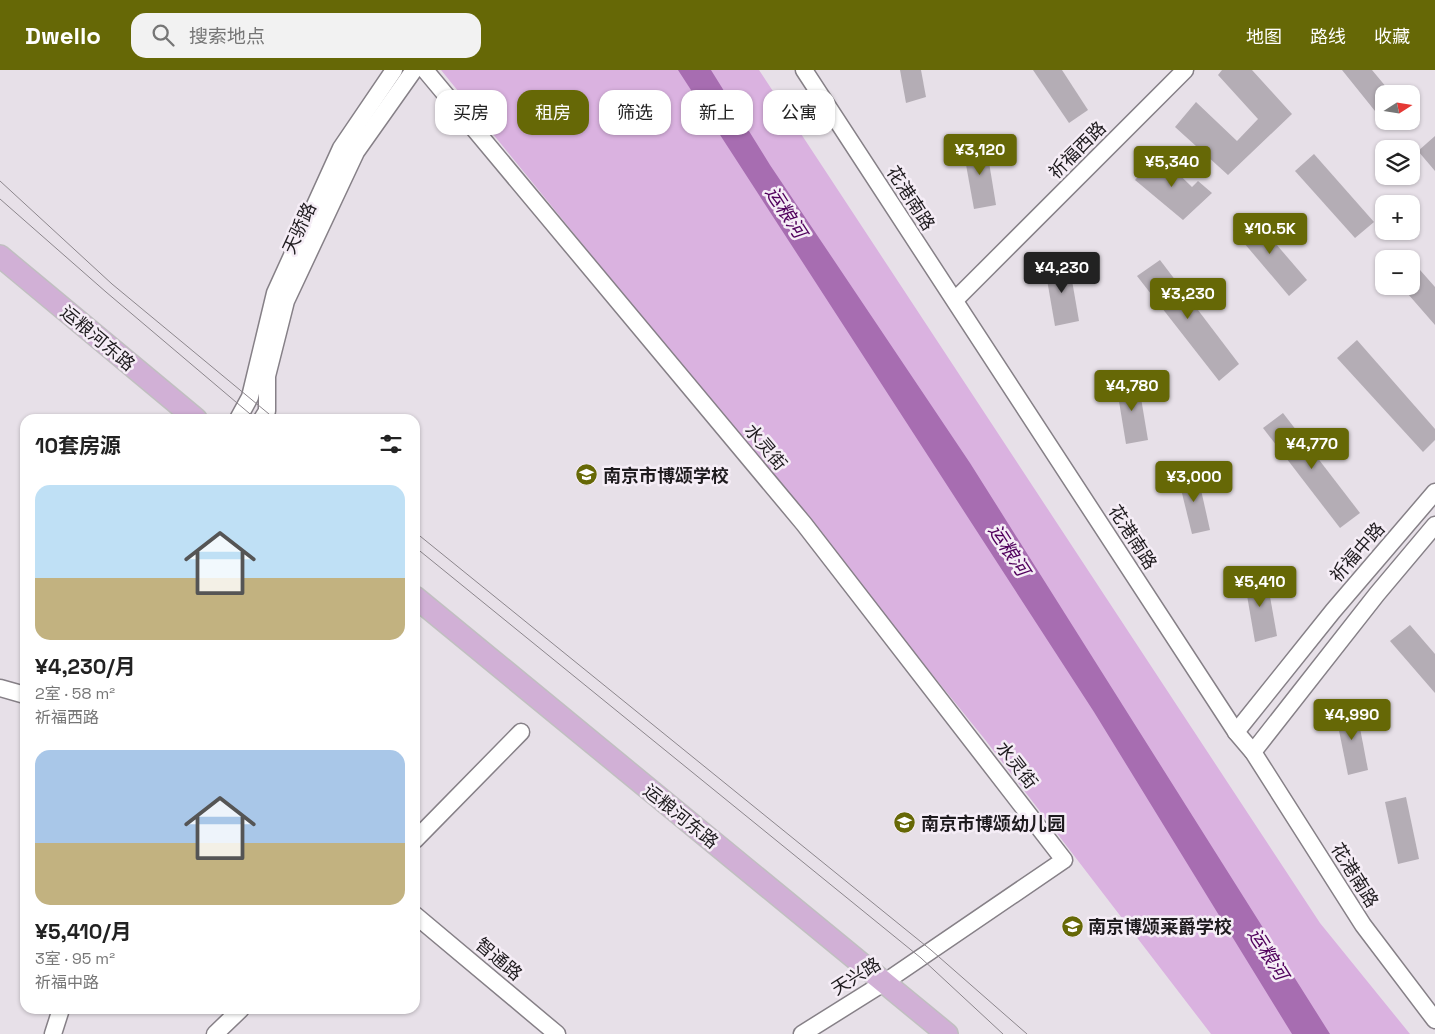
<!DOCTYPE html>
<html lang="zh">
<meta charset="utf-8">
<style>
:root{--surface:#fff;--page:#f2f2f2;--text:#222;--muted:#767676;--accent:#666806}
body{margin:0;font-family:"Space Grotesk","Noto Sans SC",sans-serif;background:var(--page);color:var(--text);height:100vh;display:flex;flex-direction:column;font-size:19px;white-space:nowrap}
*{box-sizing:border-box;margin:0}
p{font-size:16px;color:var(--muted)}
.icon{flex:none;width:28px;height:28px;fill:none;stroke:currentColor;stroke-width:2;stroke-linecap:round;stroke-linejoin:round}
.map{position:relative;flex:1;overflow:hidden}
.drawer{position:absolute;left:20px;top:344px;width:400px;height:600px;display:flex;flex-direction:column;background:var(--surface);border-radius:15px;box-shadow:0 1px 4px #0004}
.drawer>*{flex:none}
.hud{position:absolute;left:435px;top:20px;width:475px;height:45px;display:flex;gap:10px}
.needle{width:32px;rotate:78deg}
.tools{position:absolute;left:1375px;top:15px;display:grid;gap:10px}
.tools a{display:grid;place-items:center;width:45px;height:45px;border-radius:10px;background:var(--surface);box-shadow:0 1px 4px #0004;font-size:25px}
.price{position:absolute;translate:-50% -42px;padding:0 11px;border-radius:5px;background:var(--accent);color:#fff;font-size:16px;line-height:32px;filter:drop-shadow(0 1px 2px #0008)}
.price::after{content:'';position:absolute;left:50%;top:30px;width:15px;height:11px;margin-left:-8px;background:inherit;clip-path:polygon(0 0,100% 0,50% 100%)}
.price.on{background:#222;color:#fff}
ul{padding:0;list-style:none}
li{display:grid;align-content:center;gap:10px;height:265px;padding:0 15px}
li span{display:grid;place-items:center;height:155px;border-radius:15px;color:#555}
li>.icon{margin-inline-start:auto}
span .icon{width:90px;height:90px;fill:#fffc;stroke-width:1}
li b{font-size:21px}
h2{display:flex;justify-content:space-between;align-items:center;height:60px;padding:0 15px;font-size:21px}
.tag{padding:0 18px;border-radius:15px;background:var(--surface);box-shadow:0 1px 4px #0004;font-size:18px;line-height:45px}
.tag.on{background:var(--accent);color:#fff}
header{display:flex;align-items:center;gap:30px;box-sizing:border-box;height:70px;padding:0 25px;background:var(--accent);color:#fff}
header strong{font-size:24px}
nav{display:flex;gap:28px;margin-inline-start:auto;font-size:18px}
.search{width:350px;height:45px;background:var(--page);display:flex;align-items:center;gap:12px;box-sizing:border-box;padding:0 18px;border-radius:15px;color:var(--muted);font-size:19px}
.map>svg:first-child{display:block}
.green{fill:#dab2e0}
.water{fill:#a76db1}
.building{fill:#b4adb5}
.lines{fill:none;stroke-linecap:round;stroke-linejoin:round}
.minor-casing{stroke:#868087;stroke-width:19}
.major-casing{stroke:#c0bfc0;stroke-width:24}
.minor{stroke:#fff;stroke-width:16}
.major{stroke:#d1b0d6;stroke-width:21}
.tram{stroke:#8c868c;stroke-width:1}
.labels{text-anchor:middle;dominant-baseline:central;stroke-width:5;stroke-linejoin:round;paint-order:stroke}
.street-label{font-size:18px;fill:#1e1b1e;stroke:#f5edf6}
.poi-label{font-size:18px;font-weight:bold;fill:#1e1b1e;stroke:#f5edf6;text-anchor:start}
.water-label{font-size:19px;font-style:italic;fill:#50005c;stroke:#f5edf6}
</style>
<header>
<strong>Dwello</strong>
<div class="search"><svg class="icon" aria-label="search" viewBox="0 0 24 24"><circle cx="10" cy="10" r="6"/><path d="M15 15l6 6"/></svg>搜索地点</div>
<nav><a>地图</a><a>路线</a><a>收藏</a></nav>
</header>
<div class="map">
<svg width="1435" height="964" viewBox="0 0 1435 964">
<rect width="100%" height="100%" fill="#e7e0e8"/>
<path class="green" d="M 441,0 L 759,0 L 1320,853 L 1410,964 L 1211,964 L 983,667 Z"/>
<path class="water" d="M 678,0 L 711,0 L 770,95 L 970,393 L 1330,964 L 1292,964 L 1094,642 Z"/>
<g class="building">
<path d="M 900,0 L 921,0 L 926,27 L 906,33 Z"/>
<path d="M 1033,0 L 1062,0 L 1088,40 L 1069,53 Z"/>
<path d="M 1222,0 L 1252,0 L 1292,44 L 1228,105 L 1175,57 L 1196,32 L 1237,71 L 1258,49 L 1218,5 Z"/>
<path d="M 1342,0 L 1372,0 L 1392,24 L 1384,24 L 1384,33 L 1375,41 Z"/>
<path d="M 1435,66 L 1435,101 L 1418,81 Z"/>
<path d="M 986,74 L 996,135 L 974,139 L 963,78 Z"/>
<path d="M 1158,84 L 1192,117 L 1198,111 L 1212,123 L 1183,150 L 1135,110 Z"/>
<path d="M 1314,84 L 1374,152 L 1355,168 L 1295,101 Z"/>
<path d="M 1251,145 L 1307,210 L 1289,226 L 1233,160 Z"/>
<path d="M 1160,190 L 1239,294 L 1219,311 L 1137,206 Z"/>
<path d="M 1069,193 L 1079,251 L 1055,256 L 1045,198 Z"/>
<path d="M 1420,200 L 1435,217 L 1435,255 L 1401,216 L 1411,216 L 1411,207 Z"/>
<path d="M 1357,270 L 1435,359 L 1435,370 L 1423,382 L 1337,288 Z"/>
<path d="M 1138,310 L 1148,370 L 1126,374 L 1116,313 Z"/>
<path d="M 1283,343 L 1360,443 L 1340,458 L 1263,358 Z"/>
<path d="M 1197,402 L 1210,460 L 1192,464 L 1178,407 Z"/>
<path d="M 1266,504 L 1277,566 L 1255,572 L 1244,508 Z"/>
<path d="M 1410,555 L 1435,584 L 1435,623 L 1390,571 Z"/>
<path d="M 1356,637 L 1368,700 L 1348,705 L 1335,641 Z"/>
<path d="M 1406,727 L 1419,789 L 1398,794 L 1385,732 Z"/>
</g>
<g class="lines">
<defs>
<g id="minor">
<path d="M 425,0 L 804,454 L 1064,790 L 885,912 L 802,964"/>
<path d="M 804,0 L 1236,662 L 1253,682 L 1363,855 L 1435,950"/>
<path d="M 955,230 L 1185,0"/>
<path d="M 238,349 L 250,327 L 275,223 L 341,78 L 394,0"/>
<path d="M 262,349 L 267,341 L 267,306 L 286,231 L 356,82 L 414,0"/>
<path d="M 0,618 L 25,625"/>
<path d="M 1236,662 L 1333,541 L 1435,422"/>
<path d="M 1253,682 L 1377,524 L 1435,455"/>
<path d="M 415,770 L 521,662"/>
<path d="M 415,845 L 557,964"/>
<path d="M 53,964 L 61,939"/>
<path d="M 215,964 L 241,939"/>
</g>
<g id="major">
<path d="M 0,186 L 196,349"/>
<path d="M 415,527 L 947,964"/>
</g>
</defs>
<use href="#minor" class="minor-casing"/>
<use href="#major" class="major-casing"/>
<use href="#minor" class="minor"/>
<use href="#major" class="major"/>
<g class="tram">
<path d="M 0,111 L 112,214 L 275,349"/>
<path d="M 0,129 L 106,222 L 256,349"/>
<path d="M 415,462 L 931,880 L 1027,964"/>
<path d="M 415,477 L 921,888 L 1003,964"/>
</g>
</g>
<defs>
<symbol id="school-disc" viewBox="-11 -11 22 22"><circle r="9.5" fill="#666806" stroke="#f5edf6"/><path d="M0-5L7-2L0 1L-7-2ZM-4 1L0 2.5L4 1V4Q0 6-4 4Z" fill="#fff"/></symbol>
</defs>
<g fill-rule="evenodd">
<use href="#school-disc" x="574" y="392" width="25" height="25"/>
<use href="#school-disc" x="892" y="740" width="25" height="25"/>
<use href="#school-disc" x="1060" y="844" width="25" height="25"/>
</g>
<g class="labels">
<g class="street-label">
<text transform="translate(1077 80) rotate(-45)">祈福西路</text>
<text transform="translate(911 128) rotate(57)">花港南路</text>
<text transform="translate(299 158) rotate(-65)">天骄路</text>
<text transform="translate(98 268) rotate(40)">运粮河东路</text>
<text transform="translate(766 377) rotate(50)">水灵街</text>
<text transform="translate(1133 467) rotate(57)">花港南路</text>
<text transform="translate(1357 482) rotate(-49)">祈福中路</text>
<text transform="translate(1017 695) rotate(52)">水灵街</text>
<text transform="translate(681 746) rotate(39)">运粮河东路</text>
<text transform="translate(1355 805) rotate(58)">花港南路</text>
<text transform="translate(499 889) rotate(40)">智通路</text>
<text transform="translate(856 906) rotate(-32)">天兴路</text>
</g>
<g class="poi-label">
<text x="603" y="405">南京市博颂学校</text>
<text x="921" y="753">南京市博颂幼儿园</text>
<text x="1088" y="856">南京博颂莱爵学校</text>
</g>
<g class="water-label">
<text transform="translate(786 142) rotate(57)">运粮河</text>
<text transform="translate(1009 480) rotate(57)">运粮河</text>
<text transform="translate(1268 884) rotate(58)">运粮河</text>
</g>
</g>
</svg>
<div class="tools">
<a><svg class="needle" viewBox="-14 -14 28 28"><path d="M0-13l5 13h-10z" fill="#e53935"/><path d="M0 13l5-13h-10z" fill="#767676"/></svg></a>
<a><svg class="icon" aria-label="layers" viewBox="0 0 24 24"><path d="M12 4l9 5-9 5-9-5zM3 14l9 5 9-5"/></svg></a>
<a>+</a>
<a>−</a>
</div>
<b class="price" style="left:980px;top:106px">¥3,120</b>
<b class="price" style="left:1172px;top:118px">¥5,340</b>
<b class="price" style="left:1270px;top:185px">¥10.5K</b>
<b class="price on" style="left:1062px;top:224px">¥4,230</b>
<b class="price" style="left:1188px;top:250px">¥3,230</b>
<b class="price" style="left:1132px;top:342px">¥4,780</b>
<b class="price" style="left:1312px;top:400px">¥4,770</b>
<b class="price" style="left:1194px;top:433px">¥3,000</b>
<b class="price" style="left:1260px;top:538px">¥5,410</b>
<b class="price" style="left:1352px;top:671px">¥4,990</b>
<div class="hud">
<a class="tag">买房</a>
<a class="tag on">租房</a>
<a class="tag">筛选</a>
<a class="tag">新上</a>
<a class="tag">公寓</a>
</div>
<section class="drawer">
<h2>10套房源<svg class="icon" aria-label="filters" viewBox="0 0 24 24"><path d="M4 7h16M4 17h16"/><circle cx="9" cy="7" r="2"/><circle cx="15" cy="17" r="2"/></svg></h2>
<ul>
<li><span style="background:linear-gradient(#bfe0f5 60%,#c2b280 0)"><svg class="icon" aria-label="home" viewBox="0 0 24 24"><path d="M3 11l9-7 9 7M6 9v11h12V9"/></svg></span><div><b>¥4,230/月</b><p>2室 · 58 m²</p><p>祈福西路</p></div></li>
<li><span style="background:linear-gradient(#a9c7e8 60%,#c2b280 0)"><svg class="icon" aria-label="home" viewBox="0 0 24 24"><path d="M3 11l9-7 9 7M6 9v11h12V9"/></svg></span><div><b>¥5,410/月</b><p>3室 · 95 m²</p><p>祈福中路</p></div></li>
</ul>
</section>
</div>
